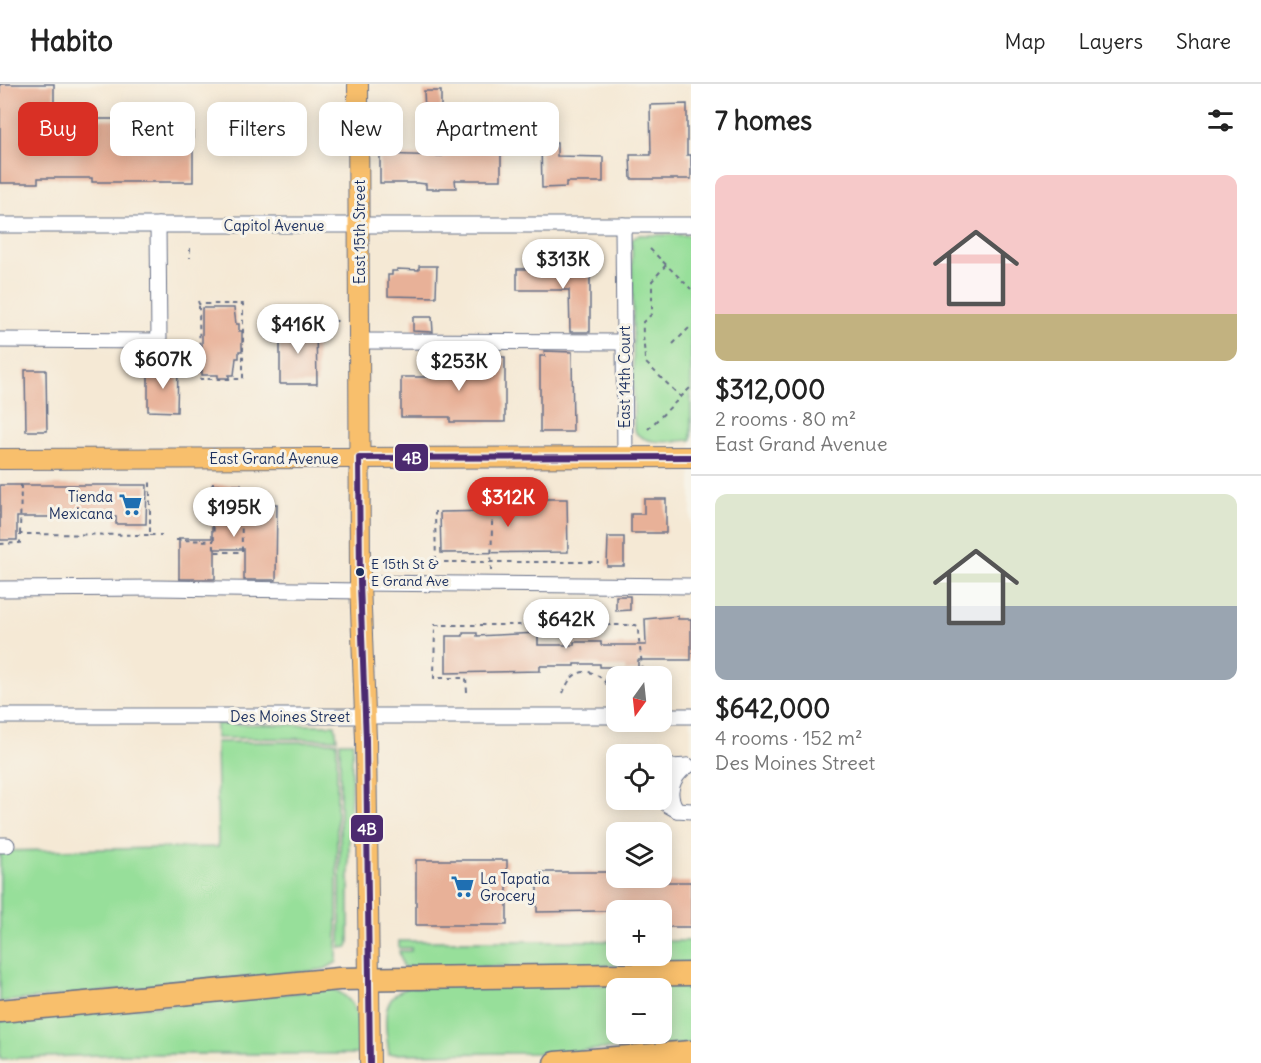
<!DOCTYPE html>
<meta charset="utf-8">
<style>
:root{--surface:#fff;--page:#f6f6f6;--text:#222;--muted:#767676;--line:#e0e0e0;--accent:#d93025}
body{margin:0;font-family:Delius,sans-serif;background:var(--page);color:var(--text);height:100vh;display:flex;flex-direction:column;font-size:22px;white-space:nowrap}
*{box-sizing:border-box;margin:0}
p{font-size:20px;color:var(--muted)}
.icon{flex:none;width:33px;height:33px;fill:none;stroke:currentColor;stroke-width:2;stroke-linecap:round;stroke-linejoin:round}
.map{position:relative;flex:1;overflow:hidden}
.details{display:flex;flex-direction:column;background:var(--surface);width:570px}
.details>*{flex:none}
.hud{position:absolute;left:18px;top:18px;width:570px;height:54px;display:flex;gap:12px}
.needle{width:39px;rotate:195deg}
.buttons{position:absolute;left:606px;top:582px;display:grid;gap:12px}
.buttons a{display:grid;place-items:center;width:66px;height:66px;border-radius:12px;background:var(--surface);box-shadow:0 3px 15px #0003;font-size:30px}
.price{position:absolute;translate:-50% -51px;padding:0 14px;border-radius:21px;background:#fff;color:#222;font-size:20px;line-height:39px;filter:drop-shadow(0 2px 3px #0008)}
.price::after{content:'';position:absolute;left:50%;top:36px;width:18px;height:14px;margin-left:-9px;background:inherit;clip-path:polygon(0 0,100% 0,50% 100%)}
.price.on{background:var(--accent);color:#fff}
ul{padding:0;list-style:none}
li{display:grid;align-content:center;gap:12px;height:318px;padding:0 24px}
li+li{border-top:2px solid var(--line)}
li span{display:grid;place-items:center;height:186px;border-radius:12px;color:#555}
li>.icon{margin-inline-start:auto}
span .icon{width:108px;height:108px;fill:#fffc;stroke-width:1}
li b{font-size:26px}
h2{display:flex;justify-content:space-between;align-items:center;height:72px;padding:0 24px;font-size:26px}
.pill{padding:0 21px;border-radius:12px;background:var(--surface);box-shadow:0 3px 15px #0003;font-size:21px;line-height:54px}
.pill.on{background:var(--accent);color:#fff}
header{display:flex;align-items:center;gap:36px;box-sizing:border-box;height:84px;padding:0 30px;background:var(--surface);border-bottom:2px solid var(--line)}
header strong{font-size:28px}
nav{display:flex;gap:33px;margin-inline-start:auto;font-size:21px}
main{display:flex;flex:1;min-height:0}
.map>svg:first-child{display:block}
.green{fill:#97df9a;stroke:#59877c;stroke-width:1.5;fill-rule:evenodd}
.building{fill:#e8b198}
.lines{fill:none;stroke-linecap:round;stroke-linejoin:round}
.minor-casing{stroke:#677088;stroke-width:17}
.major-casing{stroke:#677088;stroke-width:22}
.highway-casing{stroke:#677088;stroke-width:25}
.path{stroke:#677088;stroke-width:2;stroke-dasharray:4.5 4.5;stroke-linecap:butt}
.minor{stroke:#fff;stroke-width:15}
.major{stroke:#f8bf6c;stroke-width:20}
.highway{stroke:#f8bf6c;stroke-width:22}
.bus-1-casing{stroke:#f7f3e8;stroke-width:10}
.bus-1{stroke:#4c2a6f;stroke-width:6}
.bus-dot{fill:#1b2f5e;stroke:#f7f3e8;stroke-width:2}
.labels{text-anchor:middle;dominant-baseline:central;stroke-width:6;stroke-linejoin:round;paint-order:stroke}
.bus-label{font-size:14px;fill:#1b2f5e;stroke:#f7f3e8;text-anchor:start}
.street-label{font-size:15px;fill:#1b2f5e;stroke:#f7f3e8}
.poi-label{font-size:15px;fill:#1b2f5e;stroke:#f7f3e8;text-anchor:end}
.line-badge{stroke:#f7f3e8;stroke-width:2}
.badge-label{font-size:16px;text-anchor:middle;font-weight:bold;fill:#fff}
</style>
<header>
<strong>Habito</strong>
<nav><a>Map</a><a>Layers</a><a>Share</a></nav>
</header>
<main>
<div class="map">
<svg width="691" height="979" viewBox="0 0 691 979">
<rect width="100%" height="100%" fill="#f7f3e8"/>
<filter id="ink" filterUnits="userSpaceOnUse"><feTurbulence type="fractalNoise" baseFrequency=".0167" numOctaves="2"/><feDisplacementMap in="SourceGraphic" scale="12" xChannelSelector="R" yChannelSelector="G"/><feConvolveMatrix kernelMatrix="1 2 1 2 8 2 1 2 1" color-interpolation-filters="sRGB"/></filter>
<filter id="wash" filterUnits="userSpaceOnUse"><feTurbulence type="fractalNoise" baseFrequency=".008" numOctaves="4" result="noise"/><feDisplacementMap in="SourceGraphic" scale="24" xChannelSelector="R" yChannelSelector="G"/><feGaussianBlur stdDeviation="1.35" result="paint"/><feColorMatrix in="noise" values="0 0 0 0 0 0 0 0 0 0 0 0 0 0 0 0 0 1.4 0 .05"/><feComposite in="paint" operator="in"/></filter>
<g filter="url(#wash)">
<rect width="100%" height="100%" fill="#f5e9d5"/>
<g class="green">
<path d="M 640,151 L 691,151 L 691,356 C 674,357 644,363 634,346 L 632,156 L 636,152 Z"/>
<path d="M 216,640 L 335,641 L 337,655 L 216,654 Z"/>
<path d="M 216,658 L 337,658 L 337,878 L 325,885 L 311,887 L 0,918 L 0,767 L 218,763 Z"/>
<path d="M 340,658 L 353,658 L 349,755 L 349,859 L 348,863 L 340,864 Z"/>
<path d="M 399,857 L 616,857 L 616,872 L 662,872 L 662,857 L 691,857 L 691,881 L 403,883 L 399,867 L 411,867 L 411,864 L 399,864 Z"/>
<path d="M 691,900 L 691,960 L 538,969 L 389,970 C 386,943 377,914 409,903 ZM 616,904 L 662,904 L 662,950 L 616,950 Z"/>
<path d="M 333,905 C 362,917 359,943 360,970 L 124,970 L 0,975 L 0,937 Z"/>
</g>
<g id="blocks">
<g class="building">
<path d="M 0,0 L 54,0 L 54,35 L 193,35 L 193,98 L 92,98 L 92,94 L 38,94 L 38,99 L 0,99 Z"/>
<path d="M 424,7 L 441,7 L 441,28 L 425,28 Z"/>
<path d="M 687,20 L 687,71 L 691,71 L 691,95 L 631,95 L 630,71 L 651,71 L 650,21 Z"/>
<path d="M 461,34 L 501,34 L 501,96 L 455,96 L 456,104 L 439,104 L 439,105 L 426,105 L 426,100 L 417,99 L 380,99 L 380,70 L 442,72 L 442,68 L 461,68 Z"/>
<path d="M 541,59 L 557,59 L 557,72 L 603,73 L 603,98 L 566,98 L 566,103 L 542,104 Z"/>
<path d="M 419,182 L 437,182 L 436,213 L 388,212 L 388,191 L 392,191 L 392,187 L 397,187 L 397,185 L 419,186 Z"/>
<path d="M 590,184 L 590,248 L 570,248 L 569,206 L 517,206 L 517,185 Z"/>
<path d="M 202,224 L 234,224 L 236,240 L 239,240 L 239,247 L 242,247 L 242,267 L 239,267 L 239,274 L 236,274 L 234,291 L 229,291 L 229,294 L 218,294 L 218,291 L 202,291 Z"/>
<path d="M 413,233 L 432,233 L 433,248 L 413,247 Z"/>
<path d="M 316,242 L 317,300 L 280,300 L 280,243 Z"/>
<path d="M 544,267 L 572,268 L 573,348 L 540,348 L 540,272 L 545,272 Z"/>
<path d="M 450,273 L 505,273 L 505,338 L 450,338 L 450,333 L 401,333 L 401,293 L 450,293 Z"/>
<path d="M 148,284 L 178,285 L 177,328 L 148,327 Z"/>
<path d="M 25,286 L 46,286 L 47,347 L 26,347 Z"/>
<path d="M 0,401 L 147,401 L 146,440 L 116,440 L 116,433 L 17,433 L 17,456 L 0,456 Z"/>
<path d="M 212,401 L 239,401 L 239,420 L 277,420 L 276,496 L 244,496 L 244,465 L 215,465 L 215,495 L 179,495 L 179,454 L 212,454 Z"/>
<path d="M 498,415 L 567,415 L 568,468 L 441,469 L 440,428 L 498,427 Z"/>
<path d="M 644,415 L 666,415 L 666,449 L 631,449 L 631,430 L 644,430 Z"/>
<path d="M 608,453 L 624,453 L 624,482 L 607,482 Z"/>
<path d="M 616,512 L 630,512 L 630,526 L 616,527 Z"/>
<path d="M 678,532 L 678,535 L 691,535 L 691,576 L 638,576 L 638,587 L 625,587 L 625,583 L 600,583 L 600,580 L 575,580 L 575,582 L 540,582 L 540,587 L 446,589 L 446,552 L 463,552 L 463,549 L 477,549 L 477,552 L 538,549 L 538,561 L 574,561 L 574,558 L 601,558 L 601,561 L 646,561 L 645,535 Z"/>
<rect x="416" y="776" width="91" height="65"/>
<path d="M 537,788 L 613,788 L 613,798 L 691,798 L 691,843 L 662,843 L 662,826 L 537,828 Z"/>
</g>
</g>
</g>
<g filter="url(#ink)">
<use href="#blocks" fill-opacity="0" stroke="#677088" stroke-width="1.5"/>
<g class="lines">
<defs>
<g id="minor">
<path d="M 0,141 L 691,141"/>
<path d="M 623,141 L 625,374"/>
<path d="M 0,256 L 159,257 L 158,141"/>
<path d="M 360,257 L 624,258"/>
<path d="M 360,499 L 691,502"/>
<path d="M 0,505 L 156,504 L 360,507"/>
<path d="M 0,632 L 616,632"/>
<path d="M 662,632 L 691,632"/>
<path d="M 662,687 L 671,683 L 688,682"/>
<path d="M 668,721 L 677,726 L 691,727"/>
<path d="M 677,726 C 665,710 672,693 687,682"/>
<path d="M 0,761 L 7,761"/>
</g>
<g id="major">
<path d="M 358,0 L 360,499 L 366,656 L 370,979"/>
<path d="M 0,375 L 691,373"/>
</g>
<g id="highway">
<path d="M 0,927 L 339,895 L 691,890"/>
<path d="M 555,979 L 691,968"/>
</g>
</defs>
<use href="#minor" class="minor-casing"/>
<use href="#major" class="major-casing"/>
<use href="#highway" class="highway-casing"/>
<g class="path">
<path d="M 190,164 L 190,174"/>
<path d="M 650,165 L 691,205"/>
<path d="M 666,181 L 652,197 L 652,230 L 643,238 C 642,253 645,264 645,278 L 681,313"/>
<path d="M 198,217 L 199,220 L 243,220 L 243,295 L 200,295 L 199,220"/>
<path d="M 333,237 L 342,237"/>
<path d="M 673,260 L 691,242"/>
<path d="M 648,345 L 691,303"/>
<path d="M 213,398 L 214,468 L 242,468 L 241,398"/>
<path d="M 435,427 L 436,485"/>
<path d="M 20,450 L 21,399"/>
<path d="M 150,451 L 162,451"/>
<path d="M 176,456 L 214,457"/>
<path d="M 0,460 L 20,459 L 20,450 L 150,451 L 150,398"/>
<path d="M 435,478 L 599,478"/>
<path d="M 491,487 L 493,398"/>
<path d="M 605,596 L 616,593"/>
<path d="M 467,608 L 466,594 L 434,594 L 435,541 L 636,541 L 638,543 C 638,559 643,573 641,590 L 638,592"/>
<path d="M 563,609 C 566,602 570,593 577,590 C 592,583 607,595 610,609"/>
</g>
<use href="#minor" class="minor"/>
<use href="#major" class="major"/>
<use href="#highway" class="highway"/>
<defs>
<path id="bus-1" d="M 370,979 L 366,656 L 360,499 L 359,374 L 691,373"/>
</defs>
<use href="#bus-1" class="bus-1-casing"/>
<use href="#bus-1" class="bus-1"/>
</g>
</g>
<defs>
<symbol id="supermarket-bare" viewBox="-9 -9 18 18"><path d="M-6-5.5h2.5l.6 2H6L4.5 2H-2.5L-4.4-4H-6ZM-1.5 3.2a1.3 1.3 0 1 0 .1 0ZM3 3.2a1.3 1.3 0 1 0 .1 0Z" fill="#1f6fb2" stroke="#f7f3e8" stroke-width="2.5" paint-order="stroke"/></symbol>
</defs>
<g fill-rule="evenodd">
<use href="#supermarket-bare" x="114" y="404" width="33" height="33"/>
<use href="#supermarket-bare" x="446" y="786" width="33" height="33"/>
</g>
<circle class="bus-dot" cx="360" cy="488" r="5"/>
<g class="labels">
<g class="bus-label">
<text x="371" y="480">E 15th St &amp;<tspan x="371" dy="17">E Grand Ave</tspan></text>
</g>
<g class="street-label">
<text x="274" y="141">Capitol Avenue</text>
<text transform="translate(359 148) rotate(-90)">East 15th Street</text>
<text transform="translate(624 293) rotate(-90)">East 14th Court</text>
<text x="274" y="374">East Grand Avenue</text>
<text x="290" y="632">Des Moines Street</text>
</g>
<g class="poi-label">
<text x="113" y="412">Tienda<tspan x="113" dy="17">Mexicana</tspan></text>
<text x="480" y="794" text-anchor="start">La Tapatia<tspan x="480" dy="17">Grocery</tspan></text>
</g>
</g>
<g class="line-badge">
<rect x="394" y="359" width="35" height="29" rx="6" fill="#4c2a6f"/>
<rect x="350" y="730" width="34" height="29" rx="6" fill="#4c2a6f"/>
</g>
<g class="badge-label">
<text x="412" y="380">4B</text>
<text x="367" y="751">4B</text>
</g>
</svg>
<div class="buttons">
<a><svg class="needle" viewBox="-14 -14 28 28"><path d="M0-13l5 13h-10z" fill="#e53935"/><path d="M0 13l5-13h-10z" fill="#767676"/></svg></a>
<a><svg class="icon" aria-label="locate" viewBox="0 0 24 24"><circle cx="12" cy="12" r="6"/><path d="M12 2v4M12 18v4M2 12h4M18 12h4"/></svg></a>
<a><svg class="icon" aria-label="layers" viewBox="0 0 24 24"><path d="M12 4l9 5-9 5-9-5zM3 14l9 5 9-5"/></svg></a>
<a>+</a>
<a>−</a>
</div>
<b class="price" style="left:563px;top:206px">$313K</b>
<b class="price" style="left:298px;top:271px">$416K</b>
<b class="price" style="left:163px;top:306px">$607K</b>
<b class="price" style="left:459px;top:308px">$253K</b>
<b class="price on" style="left:508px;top:444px">$312K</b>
<b class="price" style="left:234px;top:454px">$195K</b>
<b class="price" style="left:566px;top:566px">$642K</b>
<div class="hud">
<a class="pill on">Buy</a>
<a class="pill">Rent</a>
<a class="pill">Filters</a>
<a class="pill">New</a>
<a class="pill">Apartment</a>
</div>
</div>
<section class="details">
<h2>7 homes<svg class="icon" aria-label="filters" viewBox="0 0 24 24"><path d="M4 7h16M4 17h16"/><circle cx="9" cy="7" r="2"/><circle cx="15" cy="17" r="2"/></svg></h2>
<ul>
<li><span style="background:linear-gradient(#f6c9c9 75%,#c2b280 0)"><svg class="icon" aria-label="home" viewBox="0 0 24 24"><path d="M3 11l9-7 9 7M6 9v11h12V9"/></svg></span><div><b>$312,000</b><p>2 rooms · 80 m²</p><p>East Grand Avenue</p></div></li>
<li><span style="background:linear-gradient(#dfe7d0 60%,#9aa5b1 0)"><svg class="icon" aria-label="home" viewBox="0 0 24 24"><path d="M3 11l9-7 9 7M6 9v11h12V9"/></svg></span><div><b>$642,000</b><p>4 rooms · 152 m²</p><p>Des Moines Street</p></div></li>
</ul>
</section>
</main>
